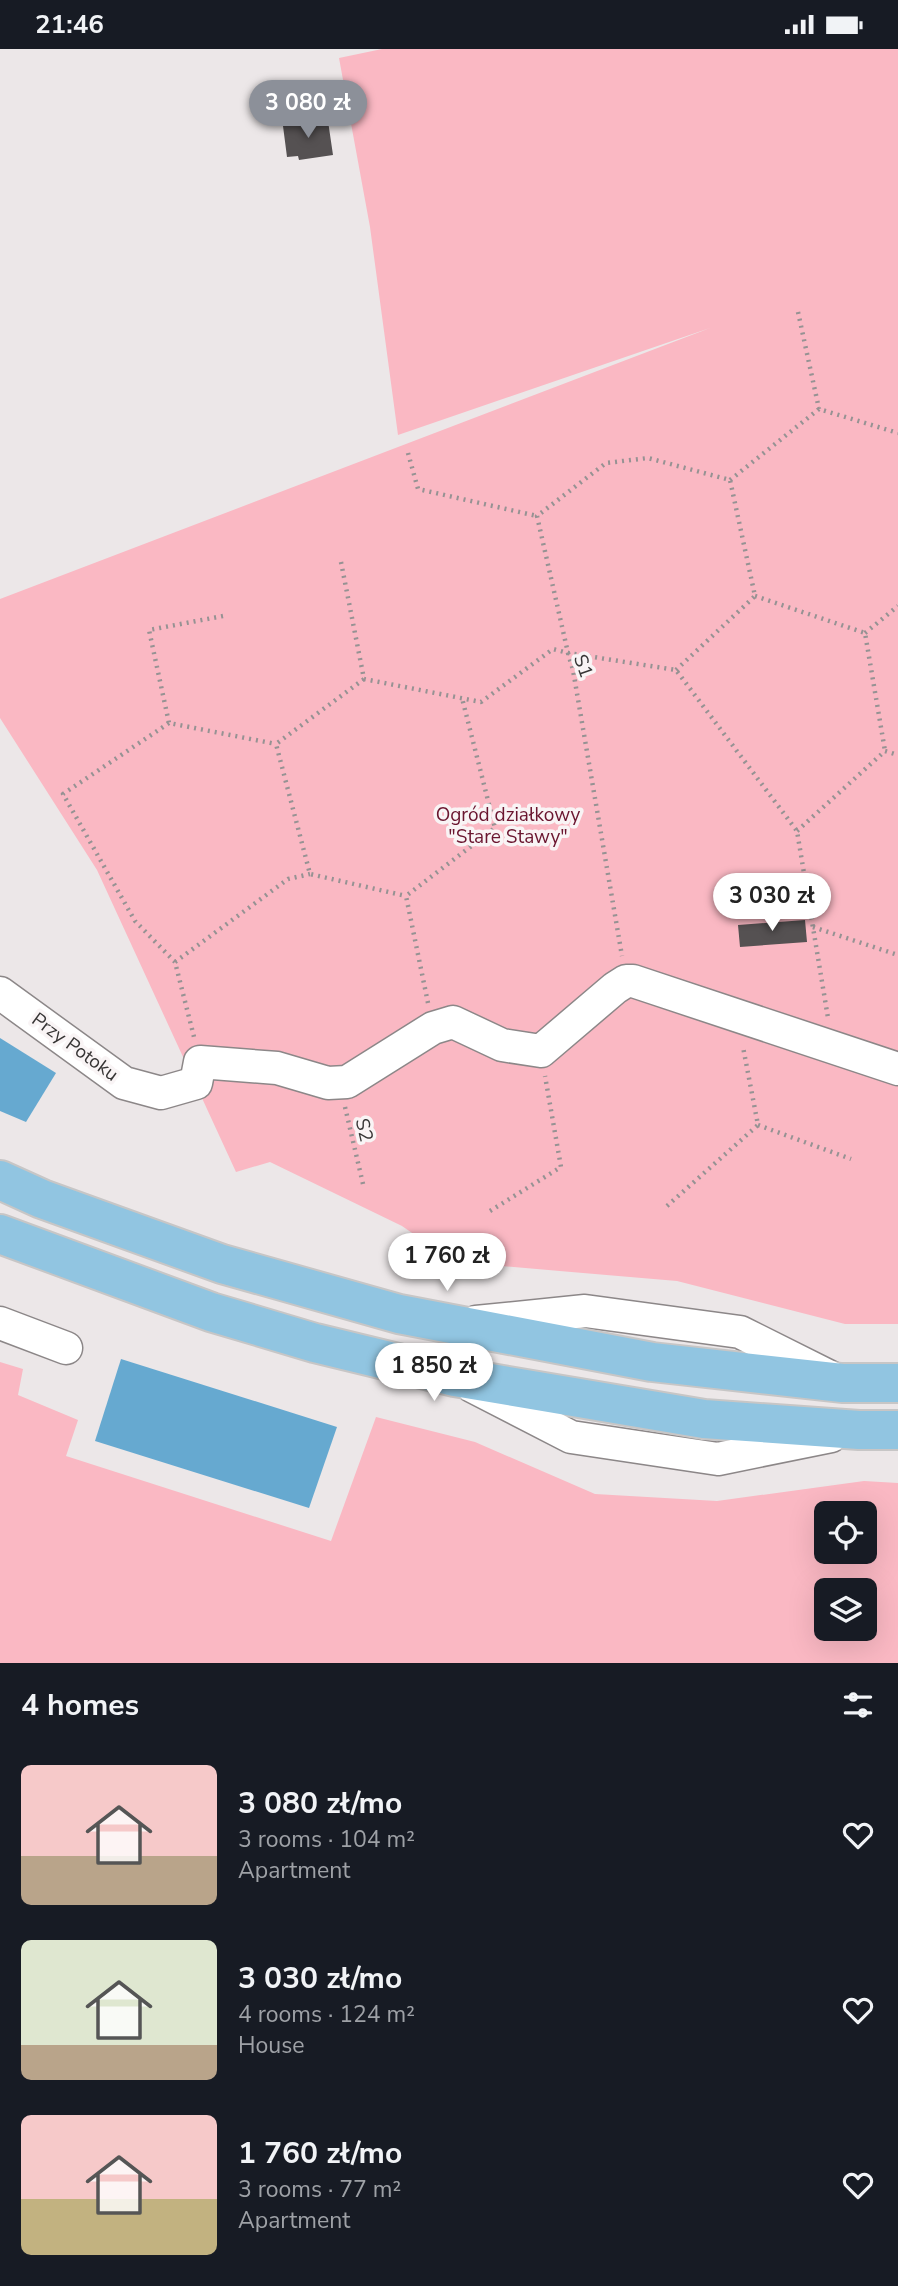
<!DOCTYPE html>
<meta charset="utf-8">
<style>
:root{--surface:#171b24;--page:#20242c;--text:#f1f3f6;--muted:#9ea1a6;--accent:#8c9099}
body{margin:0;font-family:"Nunito Sans",sans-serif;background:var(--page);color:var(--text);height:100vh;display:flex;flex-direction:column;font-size:26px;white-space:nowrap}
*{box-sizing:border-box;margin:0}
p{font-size:23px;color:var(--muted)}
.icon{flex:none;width:38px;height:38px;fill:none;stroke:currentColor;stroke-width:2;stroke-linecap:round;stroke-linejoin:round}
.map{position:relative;height:1614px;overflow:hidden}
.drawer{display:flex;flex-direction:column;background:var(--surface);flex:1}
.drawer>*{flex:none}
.controls{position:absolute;left:814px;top:1452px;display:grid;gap:14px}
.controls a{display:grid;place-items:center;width:63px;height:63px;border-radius:10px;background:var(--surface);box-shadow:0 7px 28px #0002;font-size:35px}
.price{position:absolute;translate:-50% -60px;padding:0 16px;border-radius:24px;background:#fff;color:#222;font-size:23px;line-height:46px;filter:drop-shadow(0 2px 4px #0008)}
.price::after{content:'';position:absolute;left:50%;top:42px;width:21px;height:16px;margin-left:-10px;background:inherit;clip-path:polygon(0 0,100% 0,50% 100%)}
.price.active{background:var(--accent);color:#fff}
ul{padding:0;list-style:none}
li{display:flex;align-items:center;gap:21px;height:175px;padding:0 21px}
li span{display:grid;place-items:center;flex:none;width:196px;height:140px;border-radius:10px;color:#555}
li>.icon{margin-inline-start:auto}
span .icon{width:84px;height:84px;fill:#fffc;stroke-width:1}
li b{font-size:30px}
h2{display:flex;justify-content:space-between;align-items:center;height:84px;padding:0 21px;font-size:30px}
.status{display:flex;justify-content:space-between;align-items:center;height:49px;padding:0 35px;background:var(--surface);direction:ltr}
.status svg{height:19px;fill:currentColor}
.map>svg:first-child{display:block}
.green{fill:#fab8c3;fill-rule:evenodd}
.water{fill:#66a9d0}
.building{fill:#555152}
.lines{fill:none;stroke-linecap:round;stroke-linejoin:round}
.minor-casing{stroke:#8c8788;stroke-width:35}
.major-casing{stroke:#c7c6c6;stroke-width:42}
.path{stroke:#969293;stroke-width:4.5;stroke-dasharray:2 5;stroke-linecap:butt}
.minor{stroke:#fff;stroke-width:32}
.major{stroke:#91c5e1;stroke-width:38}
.labels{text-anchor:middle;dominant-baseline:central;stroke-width:7;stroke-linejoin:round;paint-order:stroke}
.street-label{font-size:19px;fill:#373535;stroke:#f9f4f5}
.park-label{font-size:19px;fill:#6a152f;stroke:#f9f4f5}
</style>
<div class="status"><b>21:46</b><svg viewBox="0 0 49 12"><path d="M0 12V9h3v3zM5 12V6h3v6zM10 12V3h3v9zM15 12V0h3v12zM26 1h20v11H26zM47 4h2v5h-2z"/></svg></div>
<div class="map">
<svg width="898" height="1614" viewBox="0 0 898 1614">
<rect width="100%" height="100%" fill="#ece7e8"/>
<g class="green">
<path d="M 382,0 L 898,0 L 898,1275 L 845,1275 L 677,1232 L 454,1213 L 402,1177 L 270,1113 L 236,1123 L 97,821 L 0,669 L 0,550 L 710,279 L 398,386 L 370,178 L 339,9 Z"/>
<path d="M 0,1313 L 23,1320 L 18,1346 L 78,1371 L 66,1407 L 331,1492 L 376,1368 L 475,1393 L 595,1445 L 717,1452 L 864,1432 L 898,1434 L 898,1614 L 0,1614 ZM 826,1465 L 864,1465 L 864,1503 L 826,1503 ZM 826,1542 L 864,1542 L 864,1580 L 826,1580 Z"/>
</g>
<g class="water">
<path d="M 0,989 L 56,1024 L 26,1073 L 0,1062 Z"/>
<path d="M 121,1310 L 337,1378 L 309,1459 L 95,1392 Z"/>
</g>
<g class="building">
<path d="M 328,72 L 333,106 L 299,111 L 298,107 L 287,108 L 283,77 Z"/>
<path d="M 805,871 L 807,893 L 740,898 L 738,876 Z"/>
</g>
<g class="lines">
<defs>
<g id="minor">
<path d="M 0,944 L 124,1034 L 161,1044 L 196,1034 L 200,1013 L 277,1019 L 328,1034 L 347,1033 L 433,979 L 453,973 L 502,996 L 541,1002 L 615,939 L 626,932 L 633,932 L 898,1020"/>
<path d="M 476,1273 L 585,1262 L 740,1283 L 832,1329"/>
<path d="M 0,1274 L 66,1299"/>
<path d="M 472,1337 L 571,1388 L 718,1410 L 831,1387"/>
</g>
<g id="major">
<path d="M 0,1131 L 42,1150 L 222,1215 L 399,1265 L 652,1313 L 842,1334 L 898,1334"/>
<path d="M 0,1185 L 211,1263 L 315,1294 L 455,1328 L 704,1370 L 859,1381 L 898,1381"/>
</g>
</defs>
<use href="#minor" class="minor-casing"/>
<use href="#major" class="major-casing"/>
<g class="path">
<path d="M 798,263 L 819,360"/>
<path d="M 408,404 L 418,440 L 537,467"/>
<path d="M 730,431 L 819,360 L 898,384"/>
<path d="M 341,513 L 364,630 L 481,653 L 553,600 L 568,604 L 573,621 L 622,907"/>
<path d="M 755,547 L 865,584 L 885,702"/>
<path d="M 223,567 L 149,581 L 169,674 L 276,695"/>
<path d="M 865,584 L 898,557"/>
<path d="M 676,621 L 755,547 L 730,431 L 648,409 L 606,414 L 537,467 L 568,604 L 676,621 L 797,782 L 828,969"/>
<path d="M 364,630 L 276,695 L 310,825 L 406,847"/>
<path d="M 169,674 L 63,745 L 135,872 L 175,913 L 194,988"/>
<path d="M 797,782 L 885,702 L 898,706"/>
<path d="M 813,878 L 898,906"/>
<path d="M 175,913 L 288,830 L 310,825"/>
<path d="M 428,954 L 406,847 L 495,779 L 462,649"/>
<path d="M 345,1058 L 363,1135"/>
<path d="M 758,1076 L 851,1110"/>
<path d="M 667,1157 L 758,1076 L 743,998"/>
<path d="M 490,1162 L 561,1118 L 545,1027"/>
</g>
<use href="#minor" class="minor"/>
<use href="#major" class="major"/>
</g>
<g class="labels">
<g class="street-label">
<text transform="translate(583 617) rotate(70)">S1</text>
<text transform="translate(75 998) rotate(36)">Przy Potoku</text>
<text transform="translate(364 1081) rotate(77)">S2</text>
</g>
<g class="park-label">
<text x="508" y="766">Ogród działkowy<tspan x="508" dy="22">"Stare Stawy"</tspan></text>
</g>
</g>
</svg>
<div class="controls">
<a><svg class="icon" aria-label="locate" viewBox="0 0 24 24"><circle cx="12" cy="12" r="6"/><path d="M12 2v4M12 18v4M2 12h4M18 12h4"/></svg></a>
<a><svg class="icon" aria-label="layers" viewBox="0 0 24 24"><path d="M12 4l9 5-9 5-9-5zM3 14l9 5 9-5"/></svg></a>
</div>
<b class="price active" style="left:308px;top:91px">3 080 zł</b>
<b class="price" style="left:772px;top:884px">3 030 zł</b>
<b class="price" style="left:447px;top:1244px">1 760 zł</b>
<b class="price" style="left:434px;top:1354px">1 850 zł</b>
</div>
<section class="drawer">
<h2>4 homes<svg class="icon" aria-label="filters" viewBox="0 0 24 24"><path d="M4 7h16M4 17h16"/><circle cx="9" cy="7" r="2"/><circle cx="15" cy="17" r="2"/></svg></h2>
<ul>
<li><span style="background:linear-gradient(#f6c9c9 65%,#b9a48a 0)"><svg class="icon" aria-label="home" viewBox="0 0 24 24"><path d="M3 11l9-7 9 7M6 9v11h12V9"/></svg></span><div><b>3 080 zł/mo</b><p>3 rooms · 104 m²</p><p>Apartment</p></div><svg class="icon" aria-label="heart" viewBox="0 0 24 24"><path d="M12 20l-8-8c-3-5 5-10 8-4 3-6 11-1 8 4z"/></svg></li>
<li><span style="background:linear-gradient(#dfe7d0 75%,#b9a48a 0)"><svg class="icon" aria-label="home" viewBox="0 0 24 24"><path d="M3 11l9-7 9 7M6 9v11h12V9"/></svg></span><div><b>3 030 zł/mo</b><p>4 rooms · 124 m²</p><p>House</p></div><svg class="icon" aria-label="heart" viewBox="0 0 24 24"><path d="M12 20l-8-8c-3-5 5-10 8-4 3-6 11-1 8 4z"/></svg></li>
<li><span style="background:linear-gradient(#f6c9c9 60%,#c2b280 0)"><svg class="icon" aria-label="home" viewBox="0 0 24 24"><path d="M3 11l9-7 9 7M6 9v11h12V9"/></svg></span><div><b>1 760 zł/mo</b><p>3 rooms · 77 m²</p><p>Apartment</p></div><svg class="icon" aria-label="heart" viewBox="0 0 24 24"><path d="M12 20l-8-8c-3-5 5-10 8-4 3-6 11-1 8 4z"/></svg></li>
</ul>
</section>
